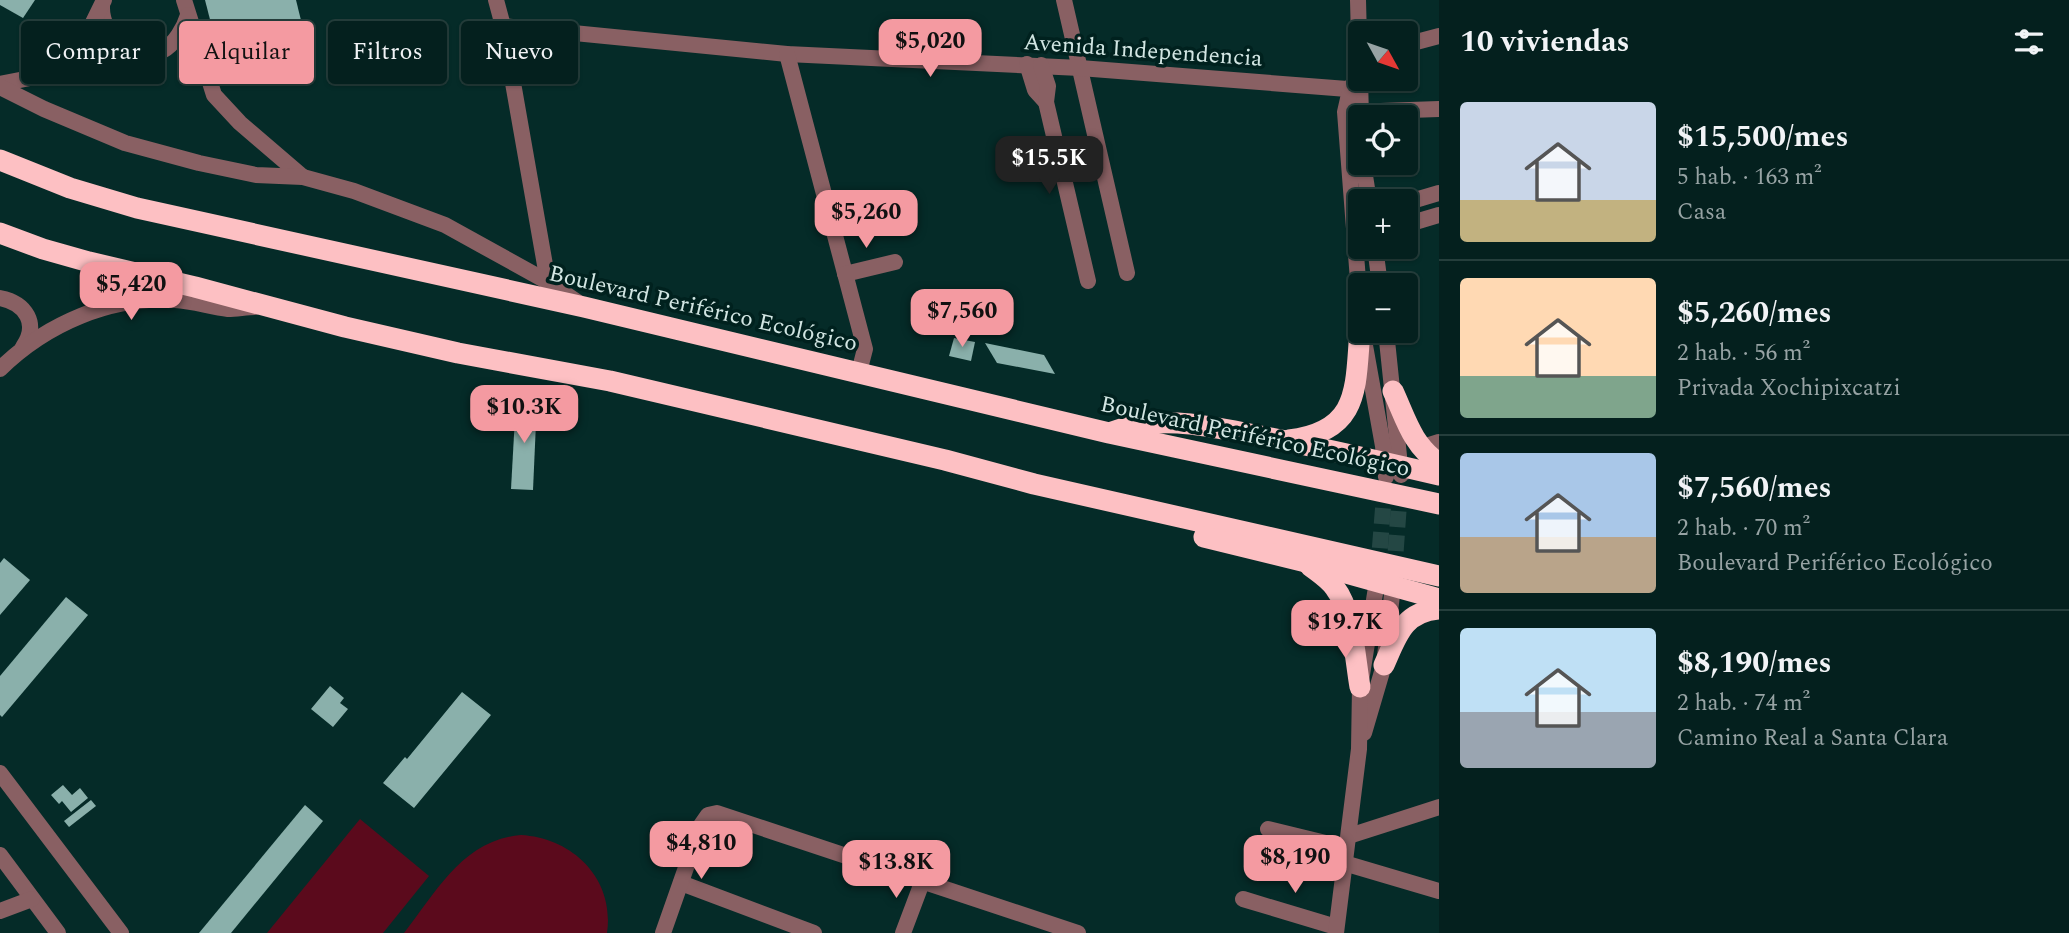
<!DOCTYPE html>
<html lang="es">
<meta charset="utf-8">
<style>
:root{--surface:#04201e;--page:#122d2b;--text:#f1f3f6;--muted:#97a3a4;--line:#253e3c;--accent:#f49aa1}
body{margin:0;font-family:Spectral,serif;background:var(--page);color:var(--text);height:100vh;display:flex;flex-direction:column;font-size:26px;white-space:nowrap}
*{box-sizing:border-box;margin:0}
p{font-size:23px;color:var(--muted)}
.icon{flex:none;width:38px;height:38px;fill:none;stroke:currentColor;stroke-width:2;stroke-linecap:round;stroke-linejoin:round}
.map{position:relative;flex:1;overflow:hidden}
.drawer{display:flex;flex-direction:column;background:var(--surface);width:630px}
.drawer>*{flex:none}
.banner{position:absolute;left:21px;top:21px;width:665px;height:63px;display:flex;gap:14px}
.needle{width:46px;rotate:130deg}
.tools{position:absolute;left:1348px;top:21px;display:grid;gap:14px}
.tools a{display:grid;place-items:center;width:70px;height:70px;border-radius:7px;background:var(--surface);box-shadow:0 2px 5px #0004,0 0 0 2px var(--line);font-size:35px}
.price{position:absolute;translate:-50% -60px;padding:0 16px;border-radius:14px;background:var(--accent);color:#111;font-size:23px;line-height:46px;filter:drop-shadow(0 2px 4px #0008)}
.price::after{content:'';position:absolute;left:50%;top:42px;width:21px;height:16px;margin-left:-10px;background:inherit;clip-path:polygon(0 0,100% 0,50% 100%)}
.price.current{background:#222;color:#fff}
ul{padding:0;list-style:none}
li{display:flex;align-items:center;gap:21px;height:175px;padding:0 21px}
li+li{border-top:2px solid var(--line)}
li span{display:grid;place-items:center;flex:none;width:196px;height:140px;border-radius:7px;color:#555}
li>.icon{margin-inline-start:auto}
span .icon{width:84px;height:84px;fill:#fffc;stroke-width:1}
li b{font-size:30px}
h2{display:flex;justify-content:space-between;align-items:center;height:84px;padding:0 21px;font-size:30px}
.chip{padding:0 24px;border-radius:7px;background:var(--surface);box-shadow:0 2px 5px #0004,0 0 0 2px var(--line);font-size:24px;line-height:63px}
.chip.current{background:var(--accent);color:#111}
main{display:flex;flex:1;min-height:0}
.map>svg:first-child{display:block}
.green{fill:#5b0a1c}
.building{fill:#8ab0ab}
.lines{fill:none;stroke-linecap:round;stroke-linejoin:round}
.minor-tunnel{stroke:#244744;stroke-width:16;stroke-dasharray:16 8;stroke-linecap:butt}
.minor{stroke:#896063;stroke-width:16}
.highway{stroke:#fdc0c3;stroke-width:21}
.labels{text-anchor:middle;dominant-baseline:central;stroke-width:7;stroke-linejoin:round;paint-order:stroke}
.street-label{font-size:23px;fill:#d2e6e3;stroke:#00211e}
</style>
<main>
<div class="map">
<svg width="1439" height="933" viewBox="0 0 1439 933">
<rect width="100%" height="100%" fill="#052b28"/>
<g class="green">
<path d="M 360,819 L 429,876 L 383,933 L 267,933 Z"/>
<path d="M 521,835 C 573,838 615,879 607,933 L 404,933 C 437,891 463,840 521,835 Z"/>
</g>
<g class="building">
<path d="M 0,0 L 35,0 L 23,18 L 0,5 Z"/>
<path d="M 205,0 L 296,0 L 311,61 L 226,82 Z"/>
<path d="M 954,338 L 975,342 L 971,361 L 949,356 Z"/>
<path d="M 985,343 L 1044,355 L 1055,374 L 997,363 Z"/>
<path d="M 516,399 L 537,400 L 533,490 L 511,489 Z"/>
<path d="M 4,558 L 30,580 L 0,615 L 0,563 Z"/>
<path d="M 66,597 L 88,615 L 2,717 L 0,715 L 0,676 Z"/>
<path d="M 330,686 L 344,698 L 340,703 L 348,709 L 333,727 L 311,709 Z"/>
<path d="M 462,692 L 491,715 L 414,808 L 383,783 L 405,757 L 407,759 Z"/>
<path d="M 63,785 L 72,795 L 80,788 L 88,798 L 71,812 L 62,801 L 59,804 L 51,795 Z"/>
<path d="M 91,800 L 96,806 L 69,827 L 64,821 Z"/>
<path d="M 305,805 L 323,821 L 231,933 L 199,933 Z"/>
</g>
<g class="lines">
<g class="minor-tunnel">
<path d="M 1378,572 L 1385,483"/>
<path d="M 1394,575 L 1401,475"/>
</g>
<g class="minor">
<path d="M 184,0 L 214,95 L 240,123 L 303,177"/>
<path d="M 496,0 L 503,26 L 548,282"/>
<path d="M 1064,0 L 1127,273"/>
<path d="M 1358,0 L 1361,117"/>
<path d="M 102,6 C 101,35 132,66 162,51 C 175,44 184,28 188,15"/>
<path d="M 503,26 L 787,54 L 1080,68 L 1360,90"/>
<path d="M 1405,45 L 1439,36"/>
<path d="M 787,54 L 865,349 L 859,372"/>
<path d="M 1027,64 L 1035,90 L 1046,102"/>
<path d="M 1041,65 L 1048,86 L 1046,102 L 1088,281"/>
<path d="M 1359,71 L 1350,90 L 1345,112 L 1360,306"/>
<path d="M 0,84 L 35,77 L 85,39 L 104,0"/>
<path d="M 0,87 L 44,109 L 125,143 L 199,163 L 256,175 L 303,177 L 354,191 L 445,225 L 548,282 L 579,303"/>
<path d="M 1351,112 L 1439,109"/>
<path d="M 1363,163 L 1369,201"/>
<path d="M 1405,203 L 1439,193"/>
<path d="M 1405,225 L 1439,215"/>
<path d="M 1375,247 L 1380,285"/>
<path d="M 845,274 L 895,262"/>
<path d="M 0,298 C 26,303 39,324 23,347"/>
<path d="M 1386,331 L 1401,475"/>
<path d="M 1364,340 L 1383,446 L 1386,477"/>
<path d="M 0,369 C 46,324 110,296 175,300 C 193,301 211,307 228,309 C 237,309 246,307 255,307"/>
<path d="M 1420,448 L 1439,442"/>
<path d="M 1364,733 L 1384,665 L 1394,577"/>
<path d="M 0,773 L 121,933"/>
<path d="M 1268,829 L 1346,848"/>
<path d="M 1349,836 L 1439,807"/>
<path d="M 0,855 L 58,933"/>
<path d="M 1344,863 L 1439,891"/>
<path d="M 681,883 L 814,933"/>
<path d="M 1243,899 L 1336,927"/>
<path d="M 0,911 L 32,899"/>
<path d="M 663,933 L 701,825 L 708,815 L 717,813 L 1078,933"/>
<path d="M 903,933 L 923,880"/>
<path d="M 1336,933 L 1359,749 L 1360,687 L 1378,575"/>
</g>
<g class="highway">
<path d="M 0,160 L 70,188 L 137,208 L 584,307 L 1109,433 L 1439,504"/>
<path d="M 0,233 L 43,249 L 89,262 L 195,287 L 345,327 L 458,353 L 610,381 L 945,460 L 1034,484 L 1439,576"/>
<path d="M 1393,391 C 1406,419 1412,445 1439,463"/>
<path d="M 1112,432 C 1163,412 1219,429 1271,438 C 1327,449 1383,462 1439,475"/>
<path d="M 1289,440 C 1361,431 1355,387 1360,331"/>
<path d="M 1204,537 L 1306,562 L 1439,599"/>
<path d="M 1310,566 C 1319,573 1329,579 1335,588 C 1353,611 1355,659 1360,687"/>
<path d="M 1384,665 C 1397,636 1403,612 1439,609"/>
</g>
</g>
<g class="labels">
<g class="street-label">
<text transform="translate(1143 51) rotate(4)">Avenida Independencia</text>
<text transform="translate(703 309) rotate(13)">Boulevard Periférico Ecológico</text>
<text transform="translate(1255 437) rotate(12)">Boulevard Periférico Ecológico</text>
</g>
</g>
</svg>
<div class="tools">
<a><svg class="needle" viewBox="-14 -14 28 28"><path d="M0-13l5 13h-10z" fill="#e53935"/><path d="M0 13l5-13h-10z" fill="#97a3a4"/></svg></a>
<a><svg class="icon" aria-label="locate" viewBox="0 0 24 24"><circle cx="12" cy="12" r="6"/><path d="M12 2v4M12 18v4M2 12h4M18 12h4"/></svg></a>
<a>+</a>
<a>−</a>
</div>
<b class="price" style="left:930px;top:79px">$5,020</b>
<b class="price current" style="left:1049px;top:196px">$15.5K</b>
<b class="price" style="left:866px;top:250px">$5,260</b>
<b class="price" style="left:131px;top:322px">$5,420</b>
<b class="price" style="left:962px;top:349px">$7,560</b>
<b class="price" style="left:524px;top:445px">$10.3K</b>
<b class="price" style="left:1345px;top:660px">$19.7K</b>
<b class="price" style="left:701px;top:881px">$4,810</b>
<b class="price" style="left:1295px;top:895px">$8,190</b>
<b class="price" style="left:896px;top:900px">$13.8K</b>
<div class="banner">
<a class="chip">Comprar</a>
<a class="chip current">Alquilar</a>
<a class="chip">Filtros</a>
<a class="chip">Nuevo</a>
</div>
</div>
<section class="drawer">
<h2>10 viviendas<svg class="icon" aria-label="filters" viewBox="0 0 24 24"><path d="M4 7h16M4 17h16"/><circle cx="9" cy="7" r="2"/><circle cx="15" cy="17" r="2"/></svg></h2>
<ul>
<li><span style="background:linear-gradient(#c9d6e8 70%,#c2b280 0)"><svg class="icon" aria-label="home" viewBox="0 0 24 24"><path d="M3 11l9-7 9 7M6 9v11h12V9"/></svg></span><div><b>$15,500/mes</b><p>5 hab. · 163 m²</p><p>Casa</p></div></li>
<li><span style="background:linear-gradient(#ffd9b3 70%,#7fa58c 0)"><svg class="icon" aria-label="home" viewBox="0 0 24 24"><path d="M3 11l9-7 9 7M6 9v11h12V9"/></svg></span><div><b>$5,260/mes</b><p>2 hab. · 56 m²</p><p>Privada Xochipixcatzi</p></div></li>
<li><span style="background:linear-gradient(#a9c7e8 60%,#b9a48a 0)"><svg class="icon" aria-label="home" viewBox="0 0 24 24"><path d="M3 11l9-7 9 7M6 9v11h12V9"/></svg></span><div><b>$7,560/mes</b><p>2 hab. · 70 m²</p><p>Boulevard Periférico Ecológico</p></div></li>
<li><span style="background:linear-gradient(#bfe0f5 60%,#9aa5b1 0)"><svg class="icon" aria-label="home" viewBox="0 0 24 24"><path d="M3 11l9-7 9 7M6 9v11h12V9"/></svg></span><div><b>$8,190/mes</b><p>2 hab. · 74 m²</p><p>Camino Real a Santa Clara</p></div></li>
</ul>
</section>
</main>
